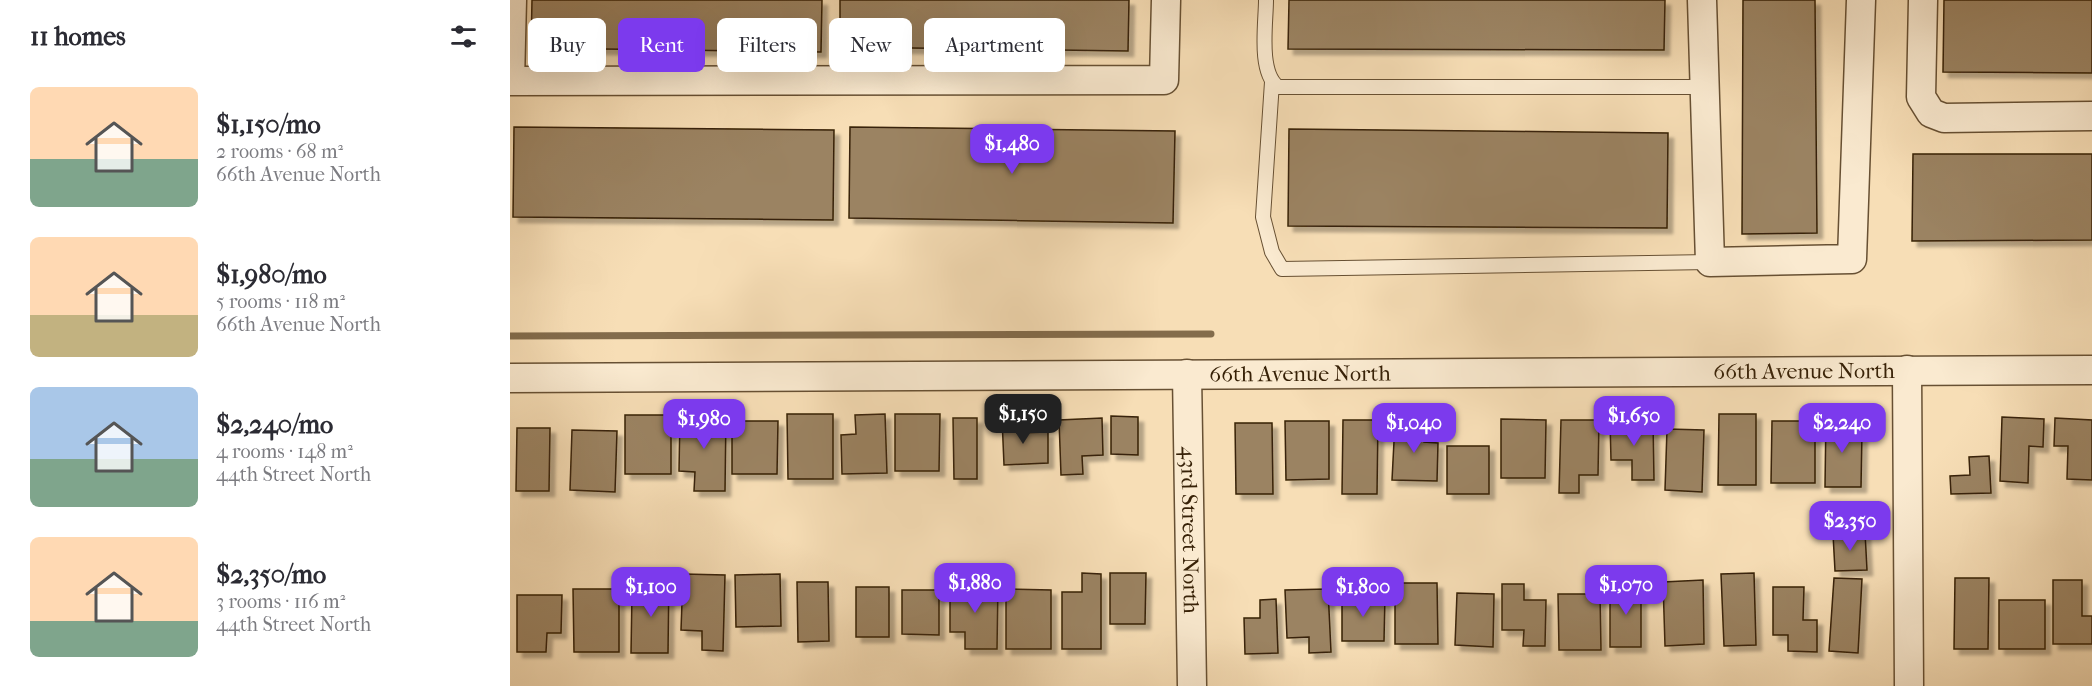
<!DOCTYPE html>
<meta charset="utf-8">
<style>
:root{--surface:#fff;--page:#f7f7f7;--text:#2b2b33;--muted:#7c7c81;--accent:#7c3aed}
body{margin:0;font-family:"IM FELL French Canon",serif;background:var(--page);color:var(--text);height:100vh;display:flex;flex-direction:column;font-size:22px;white-space:nowrap}
*{box-sizing:border-box;margin:0}
p{font-size:20px;color:var(--muted)}
.icon{flex:none;width:33px;height:33px;fill:none;stroke:currentColor;stroke-width:2;stroke-linecap:round;stroke-linejoin:round}
.map{position:relative;flex:1;overflow:hidden}
.panel{display:flex;flex-direction:column;background:var(--surface);width:510px}
.panel>*{flex:none}
.banner{position:absolute;left:18px;top:18px;width:570px;height:54px;display:flex;gap:12px}
.price{position:absolute;translate:-50% -51px;padding:0 14px;border-radius:12px;background:var(--accent);color:#fff;font-size:20px;line-height:39px;filter:drop-shadow(0 2px 3px #0008)}
.price::after{content:'';position:absolute;left:50%;top:36px;width:18px;height:14px;margin-left:-9px;background:inherit;clip-path:polygon(0 0,100% 0,50% 100%)}
.price.on{background:#222;color:#fff}
ul{padding:0;list-style:none}
li{display:flex;align-items:center;gap:18px;height:150px;padding:0 30px}
li span{display:grid;place-items:center;flex:none;width:168px;height:120px;border-radius:9px;color:#555}
li>.icon{margin-inline-start:auto}
span .icon{width:72px;height:72px;fill:#fffc;stroke-width:1}
li b{font-size:26px}
h2{display:flex;justify-content:space-between;align-items:center;height:72px;padding:0 30px;font-size:26px}
.pill{padding:0 21px;border-radius:9px;background:var(--surface);box-shadow:0 6px 24px #0002;font-size:21px;line-height:54px}
.pill.on{background:var(--accent);color:#fff}
main{display:flex;flex:1;min-height:0}
.map>svg:first-child{display:block}
.lines{fill:none;stroke-linecap:round;stroke-linejoin:round}
.stream{stroke:#836c4c;stroke-width:7}
.building{fill:#9b8362;stroke:#372107;stroke-width:1.5;filter:url(#shadow)}
.service-casing{stroke:#675033;stroke-width:16}
.minor-casing{stroke:#675033;stroke-width:31}
.service{stroke:#faead0;stroke-width:14}
.minor{stroke:#faead0;stroke-width:28}
.labels{text-anchor:middle;dominant-baseline:central;stroke-width:6;stroke-linejoin:round;paint-order:stroke}
.street-label{font-size:22px;fill:#372107;stroke:#faead0}
</style>
<main>
<section class="panel">
<h2>11 homes<svg class="icon" aria-label="filters" viewBox="0 0 24 24"><path d="M4 7h16M4 17h16"/><circle cx="9" cy="7" r="2"/><circle cx="15" cy="17" r="2"/></svg></h2>
<ul>
<li><span style="background:linear-gradient(#ffd9b3 60%,#7fa58c 0)"><svg class="icon" aria-label="home" viewBox="0 0 24 24"><path d="M3 11l9-7 9 7M6 9v11h12V9"/></svg></span><div><b>$1,150/mo</b><p>2 rooms · 68 m²</p><p>66th Avenue North</p></div></li>
<li><span style="background:linear-gradient(#ffd9b3 65%,#c2b280 0)"><svg class="icon" aria-label="home" viewBox="0 0 24 24"><path d="M3 11l9-7 9 7M6 9v11h12V9"/></svg></span><div><b>$1,980/mo</b><p>5 rooms · 118 m²</p><p>66th Avenue North</p></div></li>
<li><span style="background:linear-gradient(#a9c7e8 60%,#7fa58c 0)"><svg class="icon" aria-label="home" viewBox="0 0 24 24"><path d="M3 11l9-7 9 7M6 9v11h12V9"/></svg></span><div><b>$2,240/mo</b><p>4 rooms · 148 m²</p><p>44th Street North</p></div></li>
<li><span style="background:linear-gradient(#ffd9b3 70%,#7fa58c 0)"><svg class="icon" aria-label="home" viewBox="0 0 24 24"><path d="M3 11l9-7 9 7M6 9v11h12V9"/></svg></span><div><b>$2,350/mo</b><p>3 rooms · 116 m²</p><p>44th Street North</p></div></li>
</ul>
</section>
<div class="map">
<svg width="1582" height="686" viewBox="0 0 1582 686">
<defs>
<filter id="shadow"><feDropShadow dx="5.5" dy="5.5" stdDeviation="1.5" flood-color="#0004"/></filter>
</defs>
<rect width="100%" height="100%" fill="#f7deb6"/>
<filter id="stains"><feTurbulence type="fractalNoise" baseFrequency=".00333" numOctaves="4"/><feColorMatrix values="0 0 0 0 .2 0 0 0 0 .09 0 0 0 0 .02 0 0 0 .5 -.17"/></filter>
<radialGradient id="worn" r=".72"><stop offset=".6" stop-color="#630" stop-opacity="0"/><stop offset="1" stop-color="#630" stop-opacity=".3"/></radialGradient>
<g class="lines">
<path class="stream" d="M 0,336 L 701,334"/>
</g>
<g class="building">
<path d="M 22,0 L 312,0 L 311,52 L 21,48 Z"/>
<path d="M 330,0 L 619,0 L 618,51 L 330,47 Z"/>
<path d="M 779,0 L 1155,0 L 1154,50 L 778,49 Z"/>
<path d="M 1233,0 L 1305,0 L 1307,233 L 1232,234 Z"/>
<path d="M 1434,0 L 1582,0 L 1582,73 L 1433,72 Z"/>
<path d="M 4,127 L 324,130 L 323,220 L 3,217 Z"/>
<path d="M 340,127 L 665,131 L 663,223 L 339,218 Z"/>
<path d="M 779,129 L 1158,133 L 1157,228 L 778,226 Z"/>
<path d="M 1403,154 L 1582,154 L 1582,240 L 1402,241 Z"/>
<path d="M 170,414 L 216,414 L 215,491 L 184,491 L 185,472 L 169,471 Z"/>
<path d="M 277,414 L 323,414 L 323,479 L 278,479 Z"/>
<path d="M 375,414 L 377,473 L 332,474 L 331,435 L 346,434 L 345,415 Z"/>
<path d="M 385,414 L 430,414 L 429,471 L 385,471 Z"/>
<path d="M 1209,414 L 1246,414 L 1246,485 L 1208,485 Z"/>
<path d="M 1316,414 L 1334,414 L 1334,432 L 1352,432 L 1351,487 L 1315,487 Z"/>
<rect x="115" y="415" width="46" height="59"/>
<path d="M 601,416 L 628,417 L 628,455 L 601,454 Z"/>
<path d="M 1492,417 L 1534,419 L 1533,447 L 1519,446 L 1518,483 L 1490,481 Z"/>
<path d="M 443,418 L 467,418 L 467,479 L 444,479 Z"/>
<path d="M 492,418 L 507,418 L 507,433 L 538,432 L 538,463 L 494,465 Z"/>
<path d="M 592,418 L 593,455 L 572,456 L 573,474 L 551,475 L 549,420 Z"/>
<path d="M 1545,418 L 1582,420 L 1582,480 L 1557,479 L 1558,446 L 1544,446 Z"/>
<path d="M 991,419 L 1036,420 L 1035,478 L 991,478 Z"/>
<path d="M 833,420 L 868,420 L 867,494 L 832,494 Z"/>
<path d="M 1051,420 L 1089,420 L 1088,475 L 1069,475 L 1069,493 L 1049,493 Z"/>
<path d="M 222,421 L 268,421 L 267,474 L 222,474 Z"/>
<path d="M 775,421 L 819,421 L 819,479 L 776,480 Z"/>
<path d="M 1100,421 L 1143,421 L 1144,480 L 1122,480 L 1122,460 L 1101,460 Z"/>
<path d="M 1262,421 L 1305,421 L 1305,483 L 1261,483 Z"/>
<path d="M 885,422 L 915,423 L 914,442 L 928,443 L 927,481 L 882,480 Z"/>
<path d="M 725,423 L 762,423 L 763,494 L 726,494 Z"/>
<path d="M 7,428 L 40,428 L 39,491 L 6,491 Z"/>
<path d="M 1157,429 L 1194,430 L 1192,492 L 1155,490 Z"/>
<path d="M 62,430 L 107,431 L 105,492 L 60,490 Z"/>
<rect x="937" y="446" width="42" height="48"/>
<path d="M 1479,456 L 1481,493 L 1441,494 L 1440,476 L 1460,475 L 1459,457 Z"/>
<path d="M 1355,532 L 1357,570 L 1325,571 L 1323,534 Z"/>
<path d="M 572,573 L 591,574 L 591,649 L 552,649 L 552,592 L 572,592 Z"/>
<path d="M 600,573 L 636,573 L 635,624 L 600,624 Z"/>
<path d="M 1244,573 L 1246,645 L 1214,646 L 1211,574 Z"/>
<path d="M 140,574 L 159,574 L 158,653 L 121,653 L 122,593 L 140,593 Z"/>
<path d="M 173,574 L 215,575 L 213,651 L 192,650 L 192,631 L 171,630 Z"/>
<path d="M 270,574 L 271,626 L 226,627 L 225,575 Z"/>
<path d="M 1324,578 L 1352,579 L 1348,653 L 1319,651 Z"/>
<path d="M 1445,578 L 1479,578 L 1478,649 L 1444,649 Z"/>
<path d="M 1193,580 L 1194,644 L 1155,646 L 1153,582 Z"/>
<path d="M 1543,580 L 1572,580 L 1572,616 L 1582,616 L 1582,644 L 1543,644 Z"/>
<path d="M 287,582 L 318,582 L 319,641 L 288,642 Z"/>
<path d="M 885,583 L 927,583 L 928,644 L 885,644 Z"/>
<path d="M 440,584 L 488,584 L 487,649 L 455,649 L 455,632 L 440,632 Z"/>
<path d="M 992,584 L 1014,584 L 1014,600 L 1036,600 L 1035,646 L 1013,646 L 1014,630 L 992,630 Z"/>
<path d="M 1131,585 L 1131,647 L 1100,647 L 1100,586 Z"/>
<rect x="346" y="587" width="33" height="50"/>
<path d="M 1263,587 L 1294,587 L 1293,620 L 1307,620 L 1307,652 L 1278,651 L 1278,635 L 1263,635 Z"/>
<path d="M 63,589 L 109,589 L 109,652 L 64,652 Z"/>
<path d="M 496,589 L 541,590 L 541,649 L 496,649 Z"/>
<path d="M 818,589 L 821,652 L 799,653 L 799,637 L 777,638 L 775,590 Z"/>
<path d="M 392,590 L 429,590 L 429,635 L 392,634 Z"/>
<path d="M 947,593 L 984,594 L 983,647 L 945,645 Z"/>
<path d="M 1048,594 L 1090,594 L 1091,650 L 1049,650 Z"/>
<path d="M 7,595 L 52,595 L 51,633 L 37,633 L 36,652 L 7,652 Z"/>
<path d="M 832,595 L 875,595 L 874,641 L 832,641 Z"/>
<path d="M 766,599 L 768,653 L 735,654 L 734,618 L 750,618 L 750,600 Z"/>
<rect x="1489" y="600" width="46" height="49"/>
</g>
<g class="lines">
<defs>
<g id="service">
<path d="M 756,0 C 756,23 748,72 768,87 L 1195,87"/>
<path d="M 762,82 L 753,217 L 762,252 L 772,269 L 1200,262"/>
</g>
<g id="minor">
<path d="M 2,0 L 0,81 L 654,80 L 656,0"/>
<path d="M 1192,0 L 1200,262 L 1342,259 L 1351,0"/>
<path d="M 1413,0 L 1411,97 L 1421,113 L 1434,118 L 1582,116"/>
<path d="M 1397,370 L 1399,686"/>
<path id="s1" d="M 677,374 L 682,686"/>
<path id="s2" d="M 0,378 L 1582,370"/>
</g>
</defs>
<use href="#service" class="service-casing"/>
<use href="#minor" class="minor-casing"/>
<use href="#service" class="service"/>
<use href="#minor" class="minor"/>
</g>
<g class="labels">
<g class="street-label">
<text stroke="none"><textPath href="#s2" startOffset="1294">66th Avenue North</textPath></text>
<text stroke="none"><textPath href="#s2" startOffset="790">66th Avenue North</textPath></text>
<text stroke="none"><textPath href="#s1" startOffset="156">43rd Street North</textPath></text>
</g>
</g>
<rect width="100%" height="100%" filter="url(#stains)"/>
<rect width="100%" height="100%" fill="url(#worn)"/>
</svg>
<b class="price" style="left:502px;top:175px">$1,480</b>
<b class="price on" style="left:513px;top:445px">$1,150</b>
<b class="price" style="left:1124px;top:447px">$1,650</b>
<b class="price" style="left:194px;top:450px">$1,980</b>
<b class="price" style="left:904px;top:454px">$1,040</b>
<b class="price" style="left:1332px;top:454px">$2,240</b>
<b class="price" style="left:1340px;top:552px">$2,350</b>
<b class="price" style="left:465px;top:614px">$1,880</b>
<b class="price" style="left:1116px;top:616px">$1,070</b>
<b class="price" style="left:141px;top:618px">$1,100</b>
<b class="price" style="left:853px;top:618px">$1,800</b>
<div class="banner">
<a class="pill">Buy</a>
<a class="pill on">Rent</a>
<a class="pill">Filters</a>
<a class="pill">New</a>
<a class="pill">Apartment</a>
</div>
</div>
</main>
